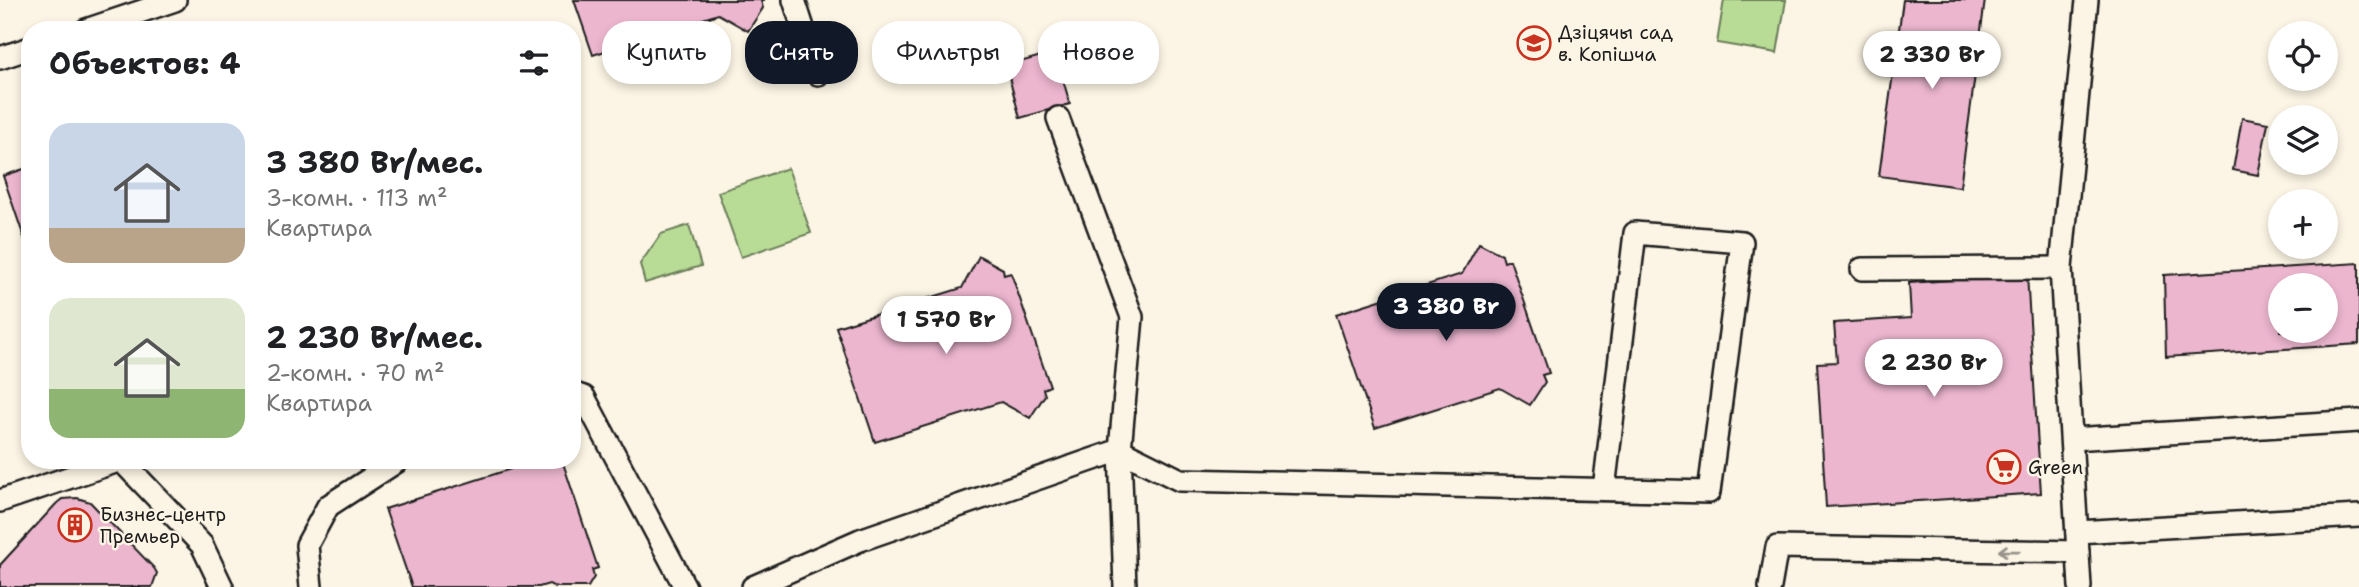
<!DOCTYPE html>
<html lang="ru">
<meta charset="utf-8">
<style>
:root{--surface:#fff;--page:#f6f6f6;--text:#202124;--muted:#757577;--accent:#111827}
body{margin:0;font-family:"Shantell Sans",sans-serif;background:var(--page);color:var(--text);height:100vh;display:flex;flex-direction:column;font-size:26px;white-space:nowrap}
*{box-sizing:border-box;margin:0}
p{font-size:23px;color:var(--muted)}
.icon{flex:none;width:38px;height:38px;fill:none;stroke:currentColor;stroke-width:2;stroke-linecap:round;stroke-linejoin:round}
.map{position:relative;flex:1;overflow:hidden}
.panel{position:absolute;left:21px;top:21px;width:560px;height:448px;display:flex;flex-direction:column;background:var(--surface);border-radius:28px;box-shadow:0 4px 10px #0003}
.panel>*{flex:none}
.guide{position:absolute;left:602px;top:21px;width:665px;height:63px;display:flex;gap:14px}
.fabs{position:absolute;left:2268px;top:21px;display:grid;gap:14px}
.fabs a{display:grid;place-items:center;width:70px;height:70px;border-radius:50%;background:var(--surface);box-shadow:0 4px 10px #0003;font-size:35px}
.price{position:absolute;translate:-50% -60px;padding:0 16px;border-radius:24px;background:#fff;color:#222;font-size:23px;line-height:46px;filter:drop-shadow(0 2px 4px #0008)}
.price::after{content:'';position:absolute;left:50%;top:42px;width:21px;height:16px;margin-left:-10px;background:inherit;clip-path:polygon(0 0,100% 0,50% 100%)}
.price.on{background:var(--accent);color:#fff}
ul{padding:0;list-style:none}
li{display:flex;align-items:center;gap:21px;height:175px;padding:0 28px}
li span{display:grid;place-items:center;flex:none;width:196px;height:140px;border-radius:21px;color:#555}
li>.icon{margin-inline-start:auto}
span .icon{width:84px;height:84px;fill:#fffc;stroke-width:1}
li b{font-size:30px}
h2{display:flex;justify-content:space-between;align-items:center;height:84px;padding:0 28px;font-size:30px}
.pill{padding:0 24px;border-radius:28px;background:var(--surface);box-shadow:0 4px 10px #0003;font-size:24px;line-height:63px}
.pill.on{background:var(--accent);color:#fff}
.map>svg:first-child{display:block}
.green{fill:#b8dc96;stroke:#6a7c59;stroke-width:2}
.building{fill:#ecb6cf;stroke:#1c1c1c;stroke-width:2;fill-rule:evenodd}
.lines{fill:none;stroke-linecap:round;stroke-linejoin:round}
.lane-casing{stroke:#1c1c1c;stroke-width:26}
.lane{stroke:#fcf5e5;stroke-width:21}
.oneway{stroke:#97938b}
.labels{text-anchor:middle;dominant-baseline:central;stroke-width:5;stroke-linejoin:round;paint-order:stroke}
.poi-label{font-size:19px;fill:#1c1c1c;stroke:#fcf5e5;text-anchor:start}
</style>
<div class="map">
<svg width="2359" height="587" viewBox="0 0 2359 587">
<rect width="100%" height="100%" fill="#fcf5e5"/>
<filter id="ink" filterUnits="userSpaceOnUse"><feTurbulence type="fractalNoise" baseFrequency=".0143" numOctaves="2"/><feDisplacementMap in="SourceGraphic" scale="14" xChannelSelector="R" yChannelSelector="G"/><feConvolveMatrix kernelMatrix="1 2 1 2 8 2 1 2 1" color-interpolation-filters="sRGB"/></filter>
<g filter="url(#ink)">
<g class="green">
<path d="M 1724,0 L 1786,0 L 1777,53 L 1717,43 Z"/>
<path d="M 788,168 L 811,233 L 741,257 L 718,192 Z"/>
<path d="M 689,225 L 701,266 L 645,283 L 640,264 L 661,234 Z"/>
</g>
<g class="building">
<path d="M 574,0 L 764,0 L 761,1 L 763,8 L 748,31 L 718,14 L 593,55 Z"/>
<path d="M 1903,0 L 1985,0 L 1960,187 L 1879,176 Z"/>
<path d="M 1055,52 L 1070,104 L 1020,118 L 1006,66 Z"/>
<path d="M 2242,118 L 2268,123 L 2258,175 L 2233,170 Z"/>
<path d="M 30,167 L 30,255 L 3,176 Z"/>
<path d="M 1479,243 L 1502,255 L 1504,262 L 1510,260 L 1549,373 L 1542,375 L 1545,382 L 1530,405 L 1500,388 L 1375,428 L 1336,314 L 1462,274 Z"/>
<path d="M 979,256 L 1003,269 L 1004,275 L 1011,273 L 1050,386 L 1043,389 L 1045,395 L 1030,418 L 1001,402 L 875,442 L 836,327 L 962,288 Z"/>
<path d="M 2359,263 L 2359,344 L 2166,357 L 2164,275 ZM 2280,285 L 2326,285 L 2326,331 L 2280,331 Z"/>
<path d="M 2027,275 L 2041,493 L 1826,507 L 1817,363 L 1837,362 L 1834,323 L 1911,318 L 1909,283 Z"/>
<path d="M 516,460 L 562,460 L 598,568 L 592,570 L 594,577 L 588,587 L 555,587 L 549,584 L 539,587 L 412,587 L 385,509 L 511,469 Z"/>
<path d="M 77,498 L 90,502 L 154,568 L 157,573 L 152,587 L 0,587 L 0,565 L 56,504 L 62,499 Z"/>
</g>
<g class="lines">
<defs>
<g id="lane">
<path d="M 794,0 L 818,74"/>
<path d="M 86,30 L 175,0"/>
<path d="M 0,58 L 30,48"/>
<path d="M 1058,118 L 1132,317 L 1120,450 L 1125,587"/>
<path d="M 1862,269 L 2061,268"/>
<path d="M 572,393 L 584,397 L 685,587"/>
<path d="M 2072,439 L 2359,421"/>
<path d="M 0,501 L 121,460 L 202,545 L 222,587"/>
<path d="M 2077,532 L 2359,516"/>
<path d="M 311,587 L 307,545 L 328,506 L 399,460"/>
<path d="M 753,587 L 860,540 L 1120,450 L 1180,480 L 1709,492 L 1742,242 L 1635,233 L 1604,489"/>
<path d="M 1770,587 L 1777,547 L 2078,552"/>
<path d="M 2080,587 L 2061,268 L 2087,0"/>
</g>
</defs>
<use href="#lane" class="lane-casing"/>
<use href="#lane" class="lane"/>
</g>
<defs><path id="oneway-shaft" d="M-6 0H5M1.5-3L5.5 0L1.5 3" fill="none" stroke-width="1.6" stroke-linecap="round" stroke-linejoin="round" transform="scale(1.75)"/></defs>
<use class="oneway" href="#oneway-shaft" transform="translate(2009 551) rotate(-179)"/>
</g>
<defs>
<symbol id="school-ring" viewBox="-11 -11 22 22"><circle r="9.5" fill="#fcf5e5" stroke="#c8321e" stroke-width="1.5"/><path d="M0-5L7-2L0 1L-7-2ZM-4 1L0 2.5L4 1V4Q0 6-4 4Z" fill="#c8321e"/></symbol>
<symbol id="supermarket-ring" viewBox="-11 -11 22 22"><circle r="9.5" fill="#fcf5e5" stroke="#c8321e" stroke-width="1.5"/><path d="M-6-5.5h2.5l.6 2H6L4.5 2H-2.5L-4.4-4H-6ZM-1.5 3.2a1.3 1.3 0 1 0 .1 0ZM3 3.2a1.3 1.3 0 1 0 .1 0Z" fill="#c8321e"/></symbol>
<symbol id="building-ring" viewBox="-11 -11 22 22"><circle r="9.5" fill="#fcf5e5" stroke="#c8321e" stroke-width="1.5"/><path d="M-4-6H4V6H1V3H-1V6H-4ZM-2.5-4.3h1.7v1.8h-1.7ZM.8-4.3h1.7v1.8H.8ZM-2.5-1h1.7V.8h-1.7ZM.8-1h1.7V.8H.8Z" fill="#c8321e"/></symbol>
</defs>
<g fill-rule="evenodd">
<use href="#school-ring" x="1515" y="24" width="38" height="38"/>
<use href="#supermarket-ring" x="1985" y="448" width="38" height="38"/>
<use href="#building-ring" x="56" y="506" width="38" height="38"/>
</g>
<g class="labels">
<g class="poi-label">
<text x="1558" y="32">Дзіцячы сад<tspan x="1558" dy="22">в. Копішча</tspan></text>
<text x="2028" y="467">Green</text>
<text x="100" y="514">Бизнес-центр<tspan x="100" dy="22">Премьер</tspan></text>
</g>
</g>
</svg>
<div class="fabs">
<a><svg class="icon" aria-label="locate" viewBox="0 0 24 24"><circle cx="12" cy="12" r="6"/><path d="M12 2v4M12 18v4M2 12h4M18 12h4"/></svg></a>
<a><svg class="icon" aria-label="layers" viewBox="0 0 24 24"><path d="M12 4l9 5-9 5-9-5zM3 14l9 5 9-5"/></svg></a>
<a>+</a>
<a>−</a>
</div>
<b class="price" style="left:1932px;top:91px">2 330 Br</b>
<b class="price on" style="left:1446px;top:343px">3 380 Br</b>
<b class="price" style="left:946px;top:356px">1 570 Br</b>
<b class="price" style="left:1934px;top:399px">2 230 Br</b>
<div class="guide">
<a class="pill">Купить</a>
<a class="pill on">Снять</a>
<a class="pill">Фильтры</a>
<a class="pill">Новое</a>
</div>
<section class="panel">
<h2>Объектов: 4<svg class="icon" aria-label="filters" viewBox="0 0 24 24"><path d="M4 7h16M4 17h16"/><circle cx="9" cy="7" r="2"/><circle cx="15" cy="17" r="2"/></svg></h2>
<ul>
<li><span style="background:linear-gradient(#c9d6e8 75%,#b9a48a 0)"><svg class="icon" aria-label="home" viewBox="0 0 24 24"><path d="M3 11l9-7 9 7M6 9v11h12V9"/></svg></span><div><b>3 380 Br/мес.</b><p>3-комн. · 113 m²</p><p>Квартира</p></div></li>
<li><span style="background:linear-gradient(#dfe7d0 65%,#8fb573 0)"><svg class="icon" aria-label="home" viewBox="0 0 24 24"><path d="M3 11l9-7 9 7M6 9v11h12V9"/></svg></span><div><b>2 230 Br/мес.</b><p>2-комн. · 70 m²</p><p>Квартира</p></div></li>
</ul>
</section>
</div>
